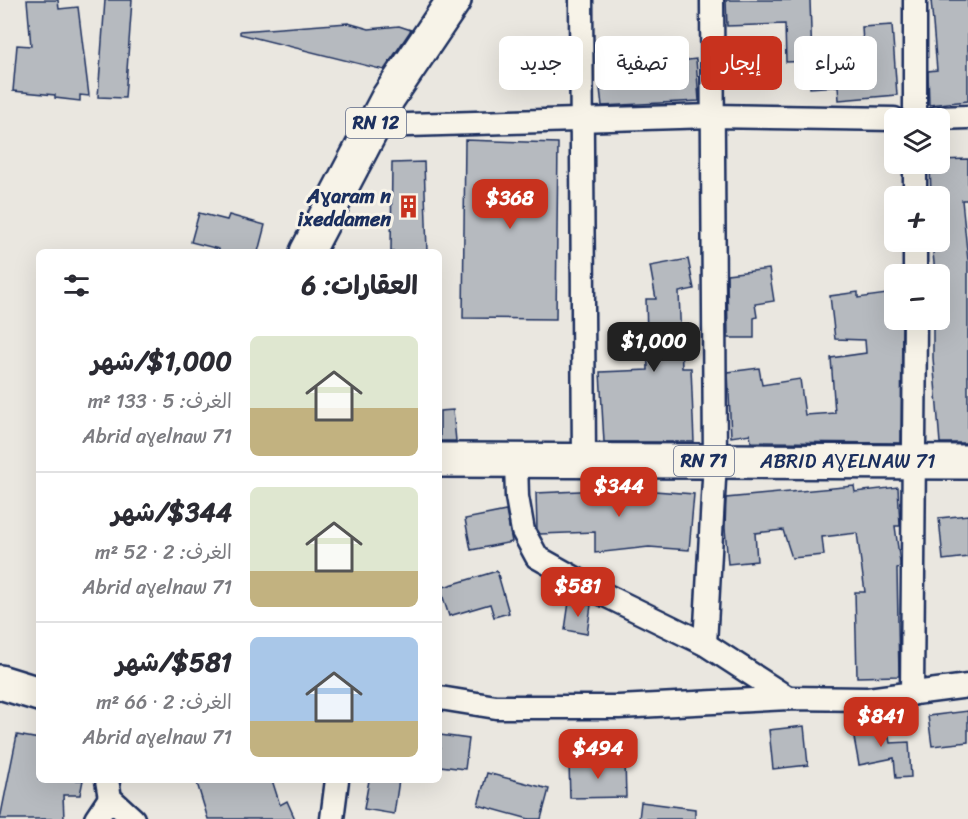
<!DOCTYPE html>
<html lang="ar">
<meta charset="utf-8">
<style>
:root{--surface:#fff;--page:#f2f2f3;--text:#2b2b33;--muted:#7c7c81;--line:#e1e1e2;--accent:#c8321e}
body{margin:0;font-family:Sriracha,"Playpen Sans Arabic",sans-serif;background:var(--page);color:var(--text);direction:rtl;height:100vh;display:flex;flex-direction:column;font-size:22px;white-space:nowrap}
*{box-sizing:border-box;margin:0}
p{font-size:20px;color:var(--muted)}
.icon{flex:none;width:33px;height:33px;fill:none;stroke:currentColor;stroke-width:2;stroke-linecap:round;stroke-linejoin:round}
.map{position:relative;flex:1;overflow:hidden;direction:ltr}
.sheet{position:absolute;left:36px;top:249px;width:406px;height:534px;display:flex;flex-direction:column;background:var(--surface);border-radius:9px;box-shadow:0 6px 24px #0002;direction:rtl}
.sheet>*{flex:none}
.top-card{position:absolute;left:460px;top:36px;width:417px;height:54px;direction:rtl;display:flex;gap:12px}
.fabs{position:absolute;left:884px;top:108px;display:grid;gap:12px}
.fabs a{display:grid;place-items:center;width:66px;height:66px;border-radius:9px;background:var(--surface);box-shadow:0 6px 24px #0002;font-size:30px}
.price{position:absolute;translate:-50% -51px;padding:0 14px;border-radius:12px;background:var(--accent);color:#fff;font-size:20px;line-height:39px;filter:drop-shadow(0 2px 3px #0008)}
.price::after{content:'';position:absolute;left:50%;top:36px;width:18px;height:14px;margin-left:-9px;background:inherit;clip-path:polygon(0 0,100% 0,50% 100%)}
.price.active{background:#222;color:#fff}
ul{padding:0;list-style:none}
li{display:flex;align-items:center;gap:18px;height:150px;padding:0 24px}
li+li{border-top:2px solid var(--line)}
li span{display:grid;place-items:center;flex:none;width:168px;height:120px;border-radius:9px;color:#555}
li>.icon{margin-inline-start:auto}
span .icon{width:72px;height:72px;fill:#fffc;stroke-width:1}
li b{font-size:26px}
h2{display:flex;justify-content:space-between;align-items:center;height:72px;padding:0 24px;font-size:26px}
.tag{padding:0 21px;border-radius:9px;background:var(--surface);box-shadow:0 6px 24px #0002;font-size:21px;line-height:54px}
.tag.active{background:var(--accent);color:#fff}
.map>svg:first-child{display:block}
.building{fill:#b6babf;stroke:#1b2f5e;stroke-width:1.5}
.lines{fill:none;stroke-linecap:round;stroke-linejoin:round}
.street-casing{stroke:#1b2f5e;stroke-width:27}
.primary-casing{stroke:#1b2f5e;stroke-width:38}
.street{stroke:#f7f3e8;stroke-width:22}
.primary{stroke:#f7f3e8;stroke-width:33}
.labels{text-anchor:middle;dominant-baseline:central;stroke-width:6;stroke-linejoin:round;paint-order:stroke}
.shield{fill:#f7f3e8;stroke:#5d6a87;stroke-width:1.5}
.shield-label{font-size:18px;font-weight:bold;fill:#1b2f5e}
.poi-label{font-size:20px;font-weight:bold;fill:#1b2f5e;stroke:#f7f3e8;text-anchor:end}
.street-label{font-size:20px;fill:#1b2f5e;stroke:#f7f3e8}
</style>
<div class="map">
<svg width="968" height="819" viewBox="0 0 968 819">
<rect width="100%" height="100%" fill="#eae7e0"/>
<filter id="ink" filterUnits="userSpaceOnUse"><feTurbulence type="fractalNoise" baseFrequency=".0167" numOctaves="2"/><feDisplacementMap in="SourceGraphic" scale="12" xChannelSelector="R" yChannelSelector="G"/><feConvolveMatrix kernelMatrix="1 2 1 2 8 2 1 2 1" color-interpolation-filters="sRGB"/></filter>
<g filter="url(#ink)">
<g class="building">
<path d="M 27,0 L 58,0 L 59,9 L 78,7 L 89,96 L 80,95 L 80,101 L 55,98 L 55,95 L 13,91 L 17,45 L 31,46 Z"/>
<path d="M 105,0 L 132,0 L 125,98 L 98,97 Z"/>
<path d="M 726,0 L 810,0 L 812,61 L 786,62 L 785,24 L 727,26 Z"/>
<path d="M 931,0 L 968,0 L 968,101 L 929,105 L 928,71 L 937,70 Z"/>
<path d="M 348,23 L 369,29 L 399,26 L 411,30 L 384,70 L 240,34 L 240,31 Z"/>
<path d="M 892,25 L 897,95 L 839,100 L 838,86 L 810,88 L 809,65 L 864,61 L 862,27 Z"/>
<path d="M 654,56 L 655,64 L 696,59 L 699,101 L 602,106 L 597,62 Z"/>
<path d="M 465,140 L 558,143 L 556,319 L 463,318 Z"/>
<path d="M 968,159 L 968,200 L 962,200 L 968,261 L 968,443 L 940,443 L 933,358 L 933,320 L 939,320 L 939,274 L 935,274 L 932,242 L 939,242 L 939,196 L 931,196 L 930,164 L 939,164 L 939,160 Z"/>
<path d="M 424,162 L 427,252 L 391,252 L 392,163 Z"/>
<path d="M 199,213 L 227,220 L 229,215 L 265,225 L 258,252 L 219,252 L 219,249 L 191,242 Z"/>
<path d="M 688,259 L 694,289 L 679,292 L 682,368 L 691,368 L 694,442 L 604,442 L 600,372 L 648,370 L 646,299 L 656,299 L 650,266 Z"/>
<path d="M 769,269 L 774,301 L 755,304 L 757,317 L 754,318 L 754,338 L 728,338 L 727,274 Z"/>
<path d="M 858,292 L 858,298 L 894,293 L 894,320 L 902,320 L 901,443 L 751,442 L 750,434 L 731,437 L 728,372 L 759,368 L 762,385 L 800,379 L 805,415 L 835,413 L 831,358 L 866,353 L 865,340 L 835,339 L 830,296 Z"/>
<path d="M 453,410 L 456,441 L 440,441 L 440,411 Z"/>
<path d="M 854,486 L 855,492 L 898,487 L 900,526 L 895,526 L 900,563 L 900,567 L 897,568 L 899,676 L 857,677 L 855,592 L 865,592 L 857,533 L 822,537 L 824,555 L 792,558 L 783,530 L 755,533 L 757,561 L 728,564 L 725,528 L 726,498 Z"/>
<path d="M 602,490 L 602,495 L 641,490 L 694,494 L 689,550 L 649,547 L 595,553 L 595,532 L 540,534 L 537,529 L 536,493 Z"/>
<path d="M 506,511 L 512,542 L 471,550 L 465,519 Z"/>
<path d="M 968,515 L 968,557 L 943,560 L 939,518 Z"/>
<path d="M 497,571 L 509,613 L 494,617 L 490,604 L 449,616 L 440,588 Z"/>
<path d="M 569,602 L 591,605 L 587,634 L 565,630 Z"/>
<path d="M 968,711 L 968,742 L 932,746 L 928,716 Z"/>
<path d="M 886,721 L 890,743 L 909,742 L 911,777 L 896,778 L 894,758 L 859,765 L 852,727 Z"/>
<path d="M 804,726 L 808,765 L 773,769 L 769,730 Z"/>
<path d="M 17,735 L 39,739 L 39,780 L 83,780 L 80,795 L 63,795 L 64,819 L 0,819 Z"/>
<path d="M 440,735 L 469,739 L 465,769 L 440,766 Z"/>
<path d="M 625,761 L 626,797 L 570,798 L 569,763 Z"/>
<path d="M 487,773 L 549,789 L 541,819 L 529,819 L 478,805 Z"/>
<path d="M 207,780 L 272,780 L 280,805 L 287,801 L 295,819 L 208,819 L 197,783 Z"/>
<path d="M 369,780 L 399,780 L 394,814 L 364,809 Z"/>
<path d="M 641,802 L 695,809 L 695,819 L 639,819 Z"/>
</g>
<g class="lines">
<defs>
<g id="street">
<path d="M 581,0 L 584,460"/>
<path d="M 915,118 L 915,0"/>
<path d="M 937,118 L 968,117"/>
<path d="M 375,126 L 712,116 L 894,119"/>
<path d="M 915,164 L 915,196"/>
<path d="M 915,242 L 915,274"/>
<path d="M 516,461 L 517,497 L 523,531 L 537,557 L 603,594 L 705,644 L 788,698"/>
<path d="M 705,644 L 715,461 L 712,0"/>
<path d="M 912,694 L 915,320"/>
<path d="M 440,698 L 496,707 L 619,707 L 788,698 L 868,699 L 968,686"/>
<path d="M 107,780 L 110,798 L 133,819"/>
<path d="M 96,819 L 110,798"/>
<path d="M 332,819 L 337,780"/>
</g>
<g id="primary">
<path d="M 307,252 L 388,98 L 454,0"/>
<path d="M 440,460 L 968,462"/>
<path d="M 0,682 L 39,694"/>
</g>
</defs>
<use href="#street" class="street-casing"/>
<use href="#primary" class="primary-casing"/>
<use href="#street" class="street"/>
<use href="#primary" class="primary"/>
</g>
</g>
<defs>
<symbol id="building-bare" viewBox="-9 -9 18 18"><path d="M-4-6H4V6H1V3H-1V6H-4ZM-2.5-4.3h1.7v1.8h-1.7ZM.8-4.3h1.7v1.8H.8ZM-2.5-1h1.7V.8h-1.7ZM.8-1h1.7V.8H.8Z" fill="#c8321e" stroke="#f7f3e8" stroke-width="2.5" paint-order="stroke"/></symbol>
</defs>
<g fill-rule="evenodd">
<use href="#building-bare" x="392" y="190" width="33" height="33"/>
</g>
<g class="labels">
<g class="shield">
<rect x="346" y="108" width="60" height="30" rx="4.5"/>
<rect x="674" y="446" width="60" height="30" rx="4.5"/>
</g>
<g class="shield-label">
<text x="376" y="123">RN 12</text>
<text x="704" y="461">RN 71</text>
</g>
<g class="poi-label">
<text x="391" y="196">Aɣaram n<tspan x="391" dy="23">ixeddamen</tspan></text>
</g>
<g class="street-label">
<text x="848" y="461">ABRID AƔELNAW 71</text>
</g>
</g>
</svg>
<div class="fabs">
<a><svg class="icon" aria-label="layers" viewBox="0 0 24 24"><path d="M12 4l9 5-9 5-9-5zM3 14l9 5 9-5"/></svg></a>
<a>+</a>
<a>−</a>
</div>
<b class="price" style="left:510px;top:230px">$368</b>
<b class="price active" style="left:654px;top:373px">$1,000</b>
<b class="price" style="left:619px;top:518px">$344</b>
<b class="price" style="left:578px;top:618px">$581</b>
<b class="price" style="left:881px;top:748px">$841</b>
<b class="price" style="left:598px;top:780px">$494</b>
<div class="top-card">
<a class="tag">شراء</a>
<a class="tag active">إيجار</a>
<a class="tag">تصفية</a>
<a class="tag">جديد</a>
</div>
<section class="sheet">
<h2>العقارات: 6<svg class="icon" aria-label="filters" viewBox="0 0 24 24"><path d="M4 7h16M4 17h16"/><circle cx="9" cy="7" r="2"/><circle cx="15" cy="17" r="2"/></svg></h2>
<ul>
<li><span style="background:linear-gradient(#dfe7d0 60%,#c2b280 0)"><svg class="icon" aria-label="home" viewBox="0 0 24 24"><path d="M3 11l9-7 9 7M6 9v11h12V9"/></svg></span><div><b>$1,000/شهر</b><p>الغرف: 5 · 133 m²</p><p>Abrid aɣelnaw 71</p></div></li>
<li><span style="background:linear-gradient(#dfe7d0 70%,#c2b280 0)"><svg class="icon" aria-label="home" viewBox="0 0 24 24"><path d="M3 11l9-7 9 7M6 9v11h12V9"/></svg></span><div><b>$344/شهر</b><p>الغرف: 2 · 52 m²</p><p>Abrid aɣelnaw 71</p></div></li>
<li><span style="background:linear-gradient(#a9c7e8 70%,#c2b280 0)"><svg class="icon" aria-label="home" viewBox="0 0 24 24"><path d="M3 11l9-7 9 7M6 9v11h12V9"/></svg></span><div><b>$581/شهر</b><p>الغرف: 2 · 66 m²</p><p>Abrid aɣelnaw 71</p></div></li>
</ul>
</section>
</div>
